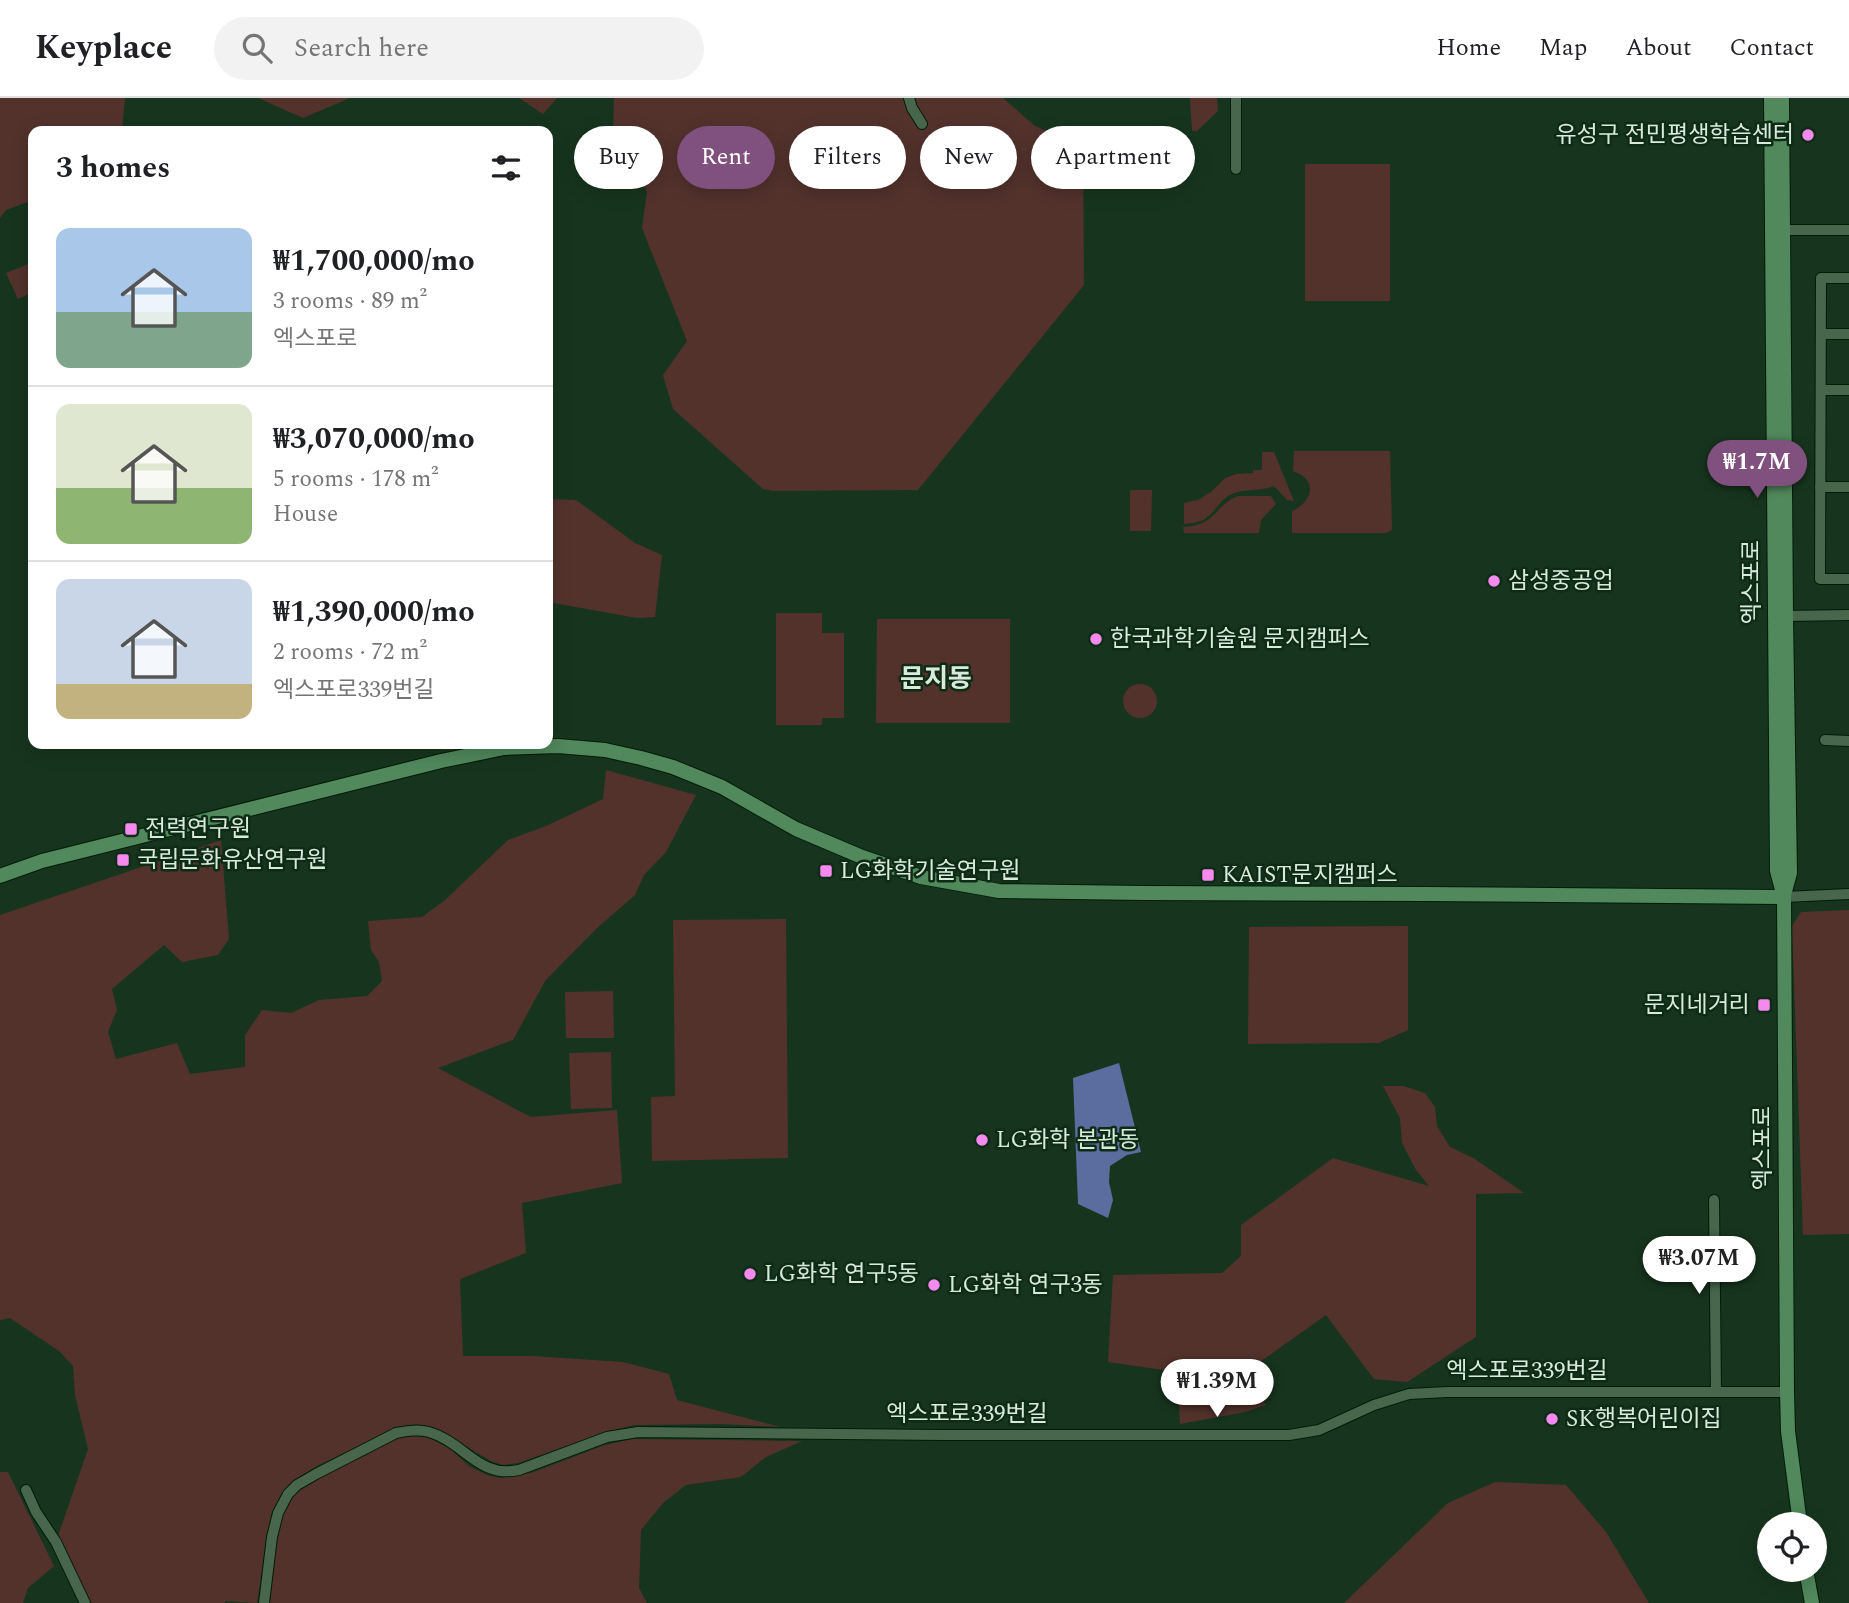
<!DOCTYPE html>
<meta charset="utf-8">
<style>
:root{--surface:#fff;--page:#f2f2f2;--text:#202124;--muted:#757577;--line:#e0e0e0;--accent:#80507f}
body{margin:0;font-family:Spectral,"Noto Sans KR",serif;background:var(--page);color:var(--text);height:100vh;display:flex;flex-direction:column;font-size:26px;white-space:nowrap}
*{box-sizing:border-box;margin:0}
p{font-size:23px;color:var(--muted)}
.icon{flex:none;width:38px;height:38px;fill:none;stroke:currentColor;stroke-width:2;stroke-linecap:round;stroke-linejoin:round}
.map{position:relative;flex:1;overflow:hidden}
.drawer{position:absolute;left:28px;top:28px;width:525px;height:623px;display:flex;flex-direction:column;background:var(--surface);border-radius:14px;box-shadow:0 4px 18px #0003}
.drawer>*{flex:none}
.banner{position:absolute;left:574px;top:28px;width:665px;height:63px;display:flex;gap:14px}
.buttons{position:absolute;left:1757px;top:1414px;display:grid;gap:14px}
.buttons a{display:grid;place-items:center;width:70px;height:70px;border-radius:50%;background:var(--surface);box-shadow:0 4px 18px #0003;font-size:35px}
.price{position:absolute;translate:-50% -60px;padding:0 16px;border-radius:24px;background:#fff;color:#222;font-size:23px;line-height:46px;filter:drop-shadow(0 2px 4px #0008)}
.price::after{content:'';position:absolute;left:50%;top:42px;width:21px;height:16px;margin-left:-10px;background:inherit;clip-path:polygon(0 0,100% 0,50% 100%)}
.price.on{background:var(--accent);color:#fff}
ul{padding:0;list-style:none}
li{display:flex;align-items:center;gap:21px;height:175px;padding:0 28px}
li+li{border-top:2px solid var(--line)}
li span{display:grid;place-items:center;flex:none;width:196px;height:140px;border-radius:14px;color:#555}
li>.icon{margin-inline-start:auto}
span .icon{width:84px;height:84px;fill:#fffc;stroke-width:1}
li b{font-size:30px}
h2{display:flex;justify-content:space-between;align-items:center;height:84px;padding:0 28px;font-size:30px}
.tag{padding:0 24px;border-radius:32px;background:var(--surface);box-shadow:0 4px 18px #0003;font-size:24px;line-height:63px}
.tag.on{background:var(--accent);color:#fff}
header{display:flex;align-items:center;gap:42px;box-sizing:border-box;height:98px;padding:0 35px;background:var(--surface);border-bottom:2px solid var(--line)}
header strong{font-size:33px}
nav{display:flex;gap:38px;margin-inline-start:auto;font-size:24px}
.search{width:490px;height:63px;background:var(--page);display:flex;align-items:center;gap:18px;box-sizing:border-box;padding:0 24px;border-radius:38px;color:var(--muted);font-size:26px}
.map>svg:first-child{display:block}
.green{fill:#53322c}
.water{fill:#5b6c9e}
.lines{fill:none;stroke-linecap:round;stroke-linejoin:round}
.minor-casing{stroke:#001c07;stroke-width:12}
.major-casing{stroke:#001c07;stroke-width:16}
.minor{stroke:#47664c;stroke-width:10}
.major{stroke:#51885c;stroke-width:14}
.poi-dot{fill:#f589ee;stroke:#0d2b15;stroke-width:2.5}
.labels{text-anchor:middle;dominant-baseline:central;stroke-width:5;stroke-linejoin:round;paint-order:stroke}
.poi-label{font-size:23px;fill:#d9eadb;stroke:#0d2b15;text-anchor:start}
.street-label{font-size:23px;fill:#d9eadb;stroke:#0d2b15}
.quarter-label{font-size:26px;font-weight:bold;fill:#d9eadb;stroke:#0d2b15}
</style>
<header>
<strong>Keyplace</strong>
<div class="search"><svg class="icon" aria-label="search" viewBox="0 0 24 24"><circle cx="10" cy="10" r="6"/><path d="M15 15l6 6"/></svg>Search here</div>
<nav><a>Home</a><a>Map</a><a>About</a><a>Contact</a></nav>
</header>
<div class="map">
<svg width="1849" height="1505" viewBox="0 0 1849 1505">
<rect width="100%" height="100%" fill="#17351e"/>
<g class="green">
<path d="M 0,0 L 125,0 L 122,33 L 33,33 L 33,102 L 6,112 L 0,120 Z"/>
<path d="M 258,0 L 350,0 L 303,20 Z"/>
<path d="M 519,0 L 557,0 L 543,16 Z"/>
<path d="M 614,0 L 1003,0 L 1035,28 L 1083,48 L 1084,187 L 918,392 L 773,393 L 763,391 L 673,311 L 663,277 L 687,243 L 642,130 L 647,94 L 613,35 Z"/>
<path d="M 1190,0 L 1217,0 L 1218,13 L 1197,33 L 1192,33 Z"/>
<rect x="1305" y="66" width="85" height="137"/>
<path d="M 33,164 L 33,194 L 18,201 L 6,175 Z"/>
<path d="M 1294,353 L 1390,353 L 1392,432 L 1386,435 L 1292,435 L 1292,413 C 1305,408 1318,391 1304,379 C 1301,376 1297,375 1293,373 Z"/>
<path d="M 1262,354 L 1274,354 L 1294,403 L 1287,402 L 1274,388 C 1258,394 1243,390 1230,397 C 1220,402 1215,414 1206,420 C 1199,425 1191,425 1184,426 L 1184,405 L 1198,402 L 1211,394 L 1225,380 L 1236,376 L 1253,375 L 1253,372 L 1262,372 Z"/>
<path d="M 1130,392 L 1152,392 L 1151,433 L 1130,433 Z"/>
<path d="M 1238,398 L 1271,398 L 1276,406 L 1261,422 L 1259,435 L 1184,435 L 1183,429 C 1218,427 1213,408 1238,398 Z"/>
<path d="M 548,401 L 576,402 L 635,445 L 662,457 L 655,519 L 637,520 L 548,504 Z"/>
<path d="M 776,515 L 822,515 L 822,535 L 844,535 L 844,620 L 822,620 L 822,627 L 776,627 Z"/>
<path d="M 877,521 L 1010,521 L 1010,625 L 876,625 Z"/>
<circle cx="1140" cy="603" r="17"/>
<path d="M 606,672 L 696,697 L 666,754 L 644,777 L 635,797 L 596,831 L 545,883 L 513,942 L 438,970 L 531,1019 L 617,1012 L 622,1085 L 522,1105 L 526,1155 L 460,1181 L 463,1258 L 533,1258 L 623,1264 L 669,1276 L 677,1302 L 780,1329 L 721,1326 L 634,1327 L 600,1336 L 518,1365 L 503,1367 L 491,1363 L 438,1332 L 426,1328 L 401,1328 L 317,1368 L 294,1383 L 282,1397 L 272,1416 L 267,1438 L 257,1505 L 225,1503 L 225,1505 L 90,1505 L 58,1438 L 88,1351 L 75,1297 L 73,1268 L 59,1253 L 10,1220 L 0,1222 L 0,817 L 221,742 L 229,841 L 218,857 L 182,864 L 164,847 L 112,891 L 117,912 L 108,934 L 116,961 L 177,945 L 190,976 L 245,969 L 245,937 L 262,912 L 291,915 L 319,902 L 367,898 L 382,883 L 379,864 L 371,852 L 368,823 L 422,819 L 444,803 L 508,742 L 546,728 L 603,701 Z"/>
<path d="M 1849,812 L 1849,1136 L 1803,1137 L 1792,828 L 1801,814 Z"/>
<path d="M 786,821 L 788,1060 L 652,1063 L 651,999 L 675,998 L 673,822 Z"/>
<path d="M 1408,828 L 1408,932 L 1379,945 L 1248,946 L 1249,829 Z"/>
<path d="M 613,893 L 614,940 L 566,940 L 565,894 Z"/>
<path d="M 611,954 L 612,1010 L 571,1011 L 569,955 Z"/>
<path d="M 1383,988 L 1403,988 L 1425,995 L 1435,1009 L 1437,1028 L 1450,1049 L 1475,1061 L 1524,1095 L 1476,1096 L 1476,1239 L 1407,1284 L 1374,1281 L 1326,1217 L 1243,1276 L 1266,1307 L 1245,1314 L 1180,1326 L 1177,1274 L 1108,1264 L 1113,1177 L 1222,1175 L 1241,1158 L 1241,1127 L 1333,1060 L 1429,1088 L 1416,1072 L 1402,1045 L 1400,1020 Z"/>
<path d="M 415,1336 L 428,1339 L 450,1351 L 469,1368 L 487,1377 L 500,1380 L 531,1375 L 605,1347 L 633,1341 L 802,1343 L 766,1359 L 741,1379 L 686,1387 L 663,1405 L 641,1432 L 639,1490 L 647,1505 L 270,1505 C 273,1473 273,1419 296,1394 C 300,1390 305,1387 309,1384 L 400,1338 Z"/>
<path d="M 0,1374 L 8,1374 L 54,1468 L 28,1490 L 23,1505 L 0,1505 Z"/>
<path d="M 1495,1384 L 1566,1387 L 1606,1434 L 1649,1505 L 1344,1505 L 1448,1405 Z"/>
</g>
<path class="water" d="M 1119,965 L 1141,1054 L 1127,1057 L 1110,1068 L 1109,1084 L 1113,1102 L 1108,1120 L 1078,1106 L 1073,980 Z"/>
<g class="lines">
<defs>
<g id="minor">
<path d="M 909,0 L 912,10 L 922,26"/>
<path d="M 1236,71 L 1236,0"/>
<path d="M 1778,132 L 1849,132"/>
<path d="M 1849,180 L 1821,180 L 1820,481 L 1849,481"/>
<path d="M 1821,236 L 1849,236"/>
<path d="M 1821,292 L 1849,292"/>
<path d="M 1820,389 L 1849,389"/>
<path d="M 1786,518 L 1849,517"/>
<path d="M 1825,642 L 1849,643"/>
<path d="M 1784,799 L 1849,796"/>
<path d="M 1714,1102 L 1716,1294"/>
<path d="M 26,1392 L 36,1414 L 56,1444 L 85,1505"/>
<path d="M 264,1505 L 272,1439 L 278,1415 L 288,1396 L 297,1387 L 316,1376 L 396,1335 C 407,1333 418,1331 429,1334 C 464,1344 479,1381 519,1372 L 607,1339 L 638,1334 L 943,1337 L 1289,1337 L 1319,1332 L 1374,1307 L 1409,1296 L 1447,1294 L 1787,1294"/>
</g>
<g id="major">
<path d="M 1771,0 L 1777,773 L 1784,799 L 1787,1294 L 1788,1333 L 1800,1426"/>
<path d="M 1782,0 L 1786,518 L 1790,775 L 1784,797"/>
<path d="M 0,778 L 42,763 L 441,663 L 504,650 L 558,648 L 605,652 L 641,660 L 673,669 L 722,689 L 796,731 L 862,759 L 921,779 L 999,793 L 1143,795 L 1424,796 L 1784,799"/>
<path d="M 1806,1472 L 1812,1505"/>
</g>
</defs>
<use href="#minor" class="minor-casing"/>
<use href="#major" class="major-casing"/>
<use href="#minor" class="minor"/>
<use href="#major" class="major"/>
</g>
<g class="poi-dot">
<circle cx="1808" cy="37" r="7"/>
<circle cx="1494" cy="483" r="7"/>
<circle cx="1096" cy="541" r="7"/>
<rect x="124" y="724" width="14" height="14" rx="3.5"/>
<rect x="116" y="755" width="14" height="14" rx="3.5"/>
<rect x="819" y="766" width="14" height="14" rx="3.5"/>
<rect x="1201" y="770" width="14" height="14" rx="3.5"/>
<rect x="1757" y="900" width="14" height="14" rx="3.5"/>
<circle cx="982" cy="1042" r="7"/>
<circle cx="750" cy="1176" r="7"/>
<circle cx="934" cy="1187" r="7"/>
<circle cx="1552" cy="1321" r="7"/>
</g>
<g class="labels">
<g class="poi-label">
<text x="1794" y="37" text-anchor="end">유성구 전민평생학습센터</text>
<text x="1508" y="483">삼성중공업</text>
<text x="1110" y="541">한국과학기술원 문지캠퍼스</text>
<text x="145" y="731">전력연구원</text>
<text x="137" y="762">국립문화유산연구원</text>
<text x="840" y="773">LG화학기술연구원</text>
<text x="1222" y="777">KAIST문지캠퍼스</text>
<text x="1750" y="907" text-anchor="end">문지네거리</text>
<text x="996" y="1042">LG화학 본관동</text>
<text x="764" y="1176">LG화학 연구5동</text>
<text x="948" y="1187">LG화학 연구3동</text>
<text x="1566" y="1321">SK행복어린이집</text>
</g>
<g class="street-label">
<text transform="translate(1752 484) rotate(-90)">엑스포로</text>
<text transform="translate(1763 1050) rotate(-90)">엑스포로</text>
<text x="1527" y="1273">엑스포로339번길</text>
<text x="967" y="1316">엑스포로339번길</text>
</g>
<g class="quarter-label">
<text x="936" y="581">문지동</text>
</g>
</g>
</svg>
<div class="buttons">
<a><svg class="icon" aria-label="locate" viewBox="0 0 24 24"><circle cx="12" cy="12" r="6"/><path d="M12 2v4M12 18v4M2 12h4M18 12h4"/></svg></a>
</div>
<b class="price on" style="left:1757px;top:402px">₩1.7M</b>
<b class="price" style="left:1699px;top:1198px">₩3.07M</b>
<b class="price" style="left:1217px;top:1321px">₩1.39M</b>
<div class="banner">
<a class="tag">Buy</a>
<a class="tag on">Rent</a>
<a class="tag">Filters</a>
<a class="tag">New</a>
<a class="tag">Apartment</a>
</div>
<section class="drawer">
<h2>3 homes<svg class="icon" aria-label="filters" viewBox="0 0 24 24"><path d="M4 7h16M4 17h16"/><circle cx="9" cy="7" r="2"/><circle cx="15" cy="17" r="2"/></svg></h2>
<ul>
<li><span style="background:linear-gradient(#a9c7e8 60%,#7fa58c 0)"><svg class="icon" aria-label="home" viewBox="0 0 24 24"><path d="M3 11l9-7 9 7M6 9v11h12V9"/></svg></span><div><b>₩1,700,000/mo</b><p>3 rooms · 89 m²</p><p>엑스포로</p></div></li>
<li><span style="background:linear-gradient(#dfe7d0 60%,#8fb573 0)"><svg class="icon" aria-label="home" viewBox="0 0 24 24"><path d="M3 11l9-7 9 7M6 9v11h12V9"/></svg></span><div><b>₩3,070,000/mo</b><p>5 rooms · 178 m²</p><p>House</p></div></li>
<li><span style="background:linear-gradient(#c9d6e8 75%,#c2b280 0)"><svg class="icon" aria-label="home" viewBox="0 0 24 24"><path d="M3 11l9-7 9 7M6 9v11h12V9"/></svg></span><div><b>₩1,390,000/mo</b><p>2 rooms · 72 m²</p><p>엑스포로339번길</p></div></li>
</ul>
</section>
</div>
